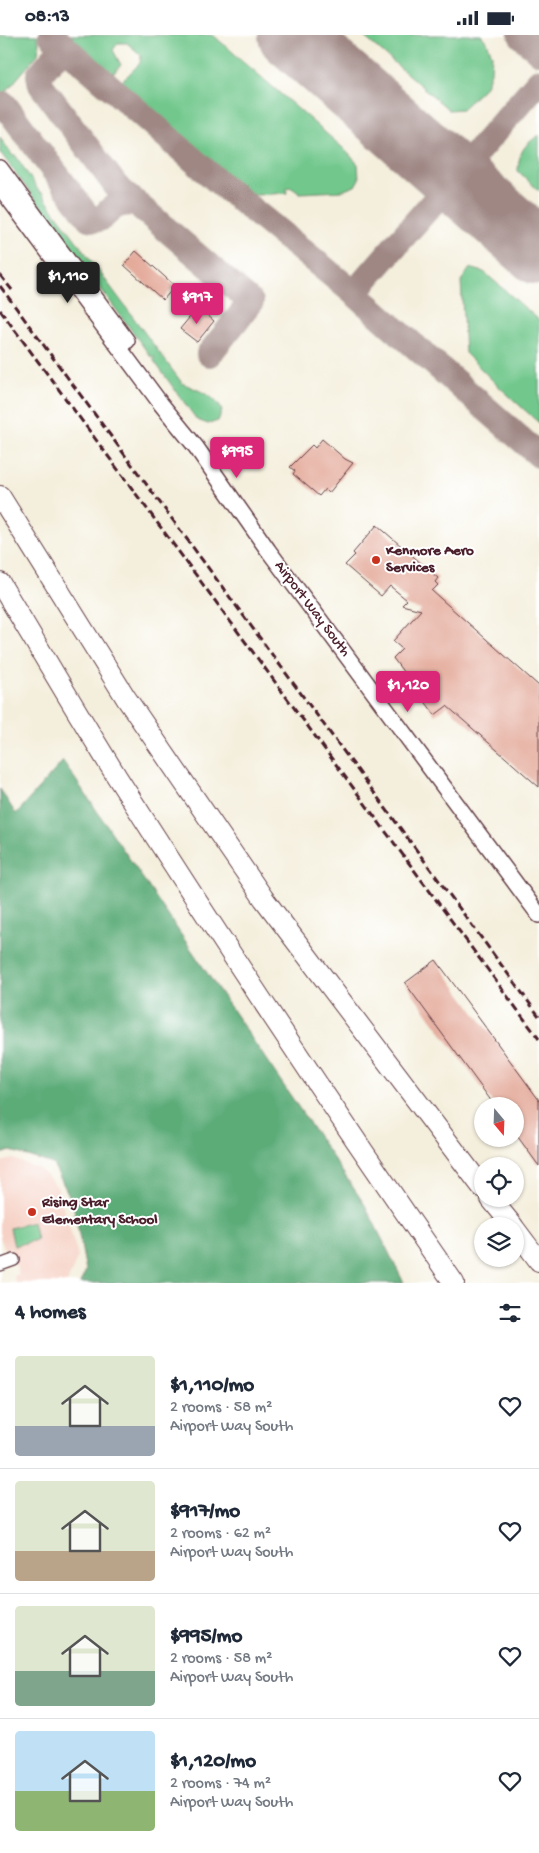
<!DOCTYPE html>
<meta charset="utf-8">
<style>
:root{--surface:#fff;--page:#f6f6f7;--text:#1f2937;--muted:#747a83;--line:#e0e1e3;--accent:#db2777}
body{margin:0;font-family:"Gochi Hand",sans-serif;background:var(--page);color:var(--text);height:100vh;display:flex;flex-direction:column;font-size:19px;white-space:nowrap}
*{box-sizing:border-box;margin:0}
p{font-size:16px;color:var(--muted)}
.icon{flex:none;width:28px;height:28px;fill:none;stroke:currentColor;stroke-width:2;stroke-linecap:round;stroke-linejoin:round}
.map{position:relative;height:1248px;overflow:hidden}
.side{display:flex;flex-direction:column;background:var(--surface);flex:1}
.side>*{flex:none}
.needle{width:32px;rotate:161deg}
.tools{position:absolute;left:474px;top:1062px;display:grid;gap:10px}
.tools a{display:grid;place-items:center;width:50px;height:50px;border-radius:50%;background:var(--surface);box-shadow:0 1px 4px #0004;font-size:25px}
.price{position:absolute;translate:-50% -42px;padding:0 11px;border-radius:5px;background:var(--accent);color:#fff;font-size:16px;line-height:32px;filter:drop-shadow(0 1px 2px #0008)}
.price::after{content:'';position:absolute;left:50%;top:30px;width:15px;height:11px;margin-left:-8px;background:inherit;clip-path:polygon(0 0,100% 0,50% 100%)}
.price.active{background:#222;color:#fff}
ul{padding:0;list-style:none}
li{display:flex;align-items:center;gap:15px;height:125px;padding:0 15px}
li+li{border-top:1px solid var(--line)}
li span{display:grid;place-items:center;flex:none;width:140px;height:100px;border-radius:5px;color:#555}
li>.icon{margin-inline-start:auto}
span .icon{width:60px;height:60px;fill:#fffc;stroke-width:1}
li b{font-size:21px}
h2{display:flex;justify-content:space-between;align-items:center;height:60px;padding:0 15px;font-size:21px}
.status{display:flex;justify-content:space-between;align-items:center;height:35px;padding:0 25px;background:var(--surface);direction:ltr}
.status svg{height:14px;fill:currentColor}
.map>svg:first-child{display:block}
.built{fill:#f6d1c5}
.green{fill:#71c78c;stroke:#5e735c}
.forest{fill:#5cac78;stroke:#536652}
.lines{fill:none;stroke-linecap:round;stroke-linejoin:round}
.taxiway{stroke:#9f8784;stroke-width:26}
.runway{stroke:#9f8784;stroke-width:66}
.building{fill:#e4ab9b}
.street-casing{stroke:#643e46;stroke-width:14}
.secondary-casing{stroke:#643e46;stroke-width:18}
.highway-casing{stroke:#643e46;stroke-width:22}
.street{stroke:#fff;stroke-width:11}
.secondary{stroke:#fff;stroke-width:15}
.highway{stroke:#fff;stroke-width:20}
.rail{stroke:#4a1f2b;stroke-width:3;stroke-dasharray:8 4;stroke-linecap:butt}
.poi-dot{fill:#c8321e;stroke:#fff;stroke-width:2}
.labels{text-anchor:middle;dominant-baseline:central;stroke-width:4;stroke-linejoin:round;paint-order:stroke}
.poi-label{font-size:15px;font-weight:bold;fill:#4a1f2b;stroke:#fff;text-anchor:start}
.street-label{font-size:15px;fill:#4a1f2b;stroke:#fff}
</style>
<div class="status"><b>08:13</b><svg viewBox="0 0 49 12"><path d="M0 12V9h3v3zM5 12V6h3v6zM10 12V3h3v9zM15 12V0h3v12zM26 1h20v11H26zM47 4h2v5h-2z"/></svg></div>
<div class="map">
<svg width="539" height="1248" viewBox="0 0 539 1248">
<rect width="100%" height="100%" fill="#fff"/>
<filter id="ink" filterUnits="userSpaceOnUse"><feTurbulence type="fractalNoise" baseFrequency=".02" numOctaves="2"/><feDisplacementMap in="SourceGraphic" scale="10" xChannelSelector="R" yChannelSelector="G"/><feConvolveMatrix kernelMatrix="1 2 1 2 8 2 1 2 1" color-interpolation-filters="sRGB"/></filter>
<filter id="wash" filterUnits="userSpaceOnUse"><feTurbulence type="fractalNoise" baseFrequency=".0096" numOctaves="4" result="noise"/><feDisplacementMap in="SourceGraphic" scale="20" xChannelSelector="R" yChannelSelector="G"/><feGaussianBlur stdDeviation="1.12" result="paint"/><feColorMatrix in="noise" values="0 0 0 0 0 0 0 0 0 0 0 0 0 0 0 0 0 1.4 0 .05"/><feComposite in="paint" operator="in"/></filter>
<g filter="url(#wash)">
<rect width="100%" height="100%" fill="#f4efdd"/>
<path class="built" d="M 13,1124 L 40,1134 L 57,1152 L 78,1221 L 67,1248 L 16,1248 L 14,1241 L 19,1239 L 10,1213 L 5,1215 L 0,1202 L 0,1127 Z"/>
<g class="green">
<path d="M 0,0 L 37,0 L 39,9 L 38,19 L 0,64 Z"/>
<path d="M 64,0 L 213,0 L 343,113 L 358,129 L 359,144 L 355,151 L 342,156 L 300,158 L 292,152 L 286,153 L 287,158 L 257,160 L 238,153 L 119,49 L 140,28 L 141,20 L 127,8 L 118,8 L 113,15 L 121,30 L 111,41 Z"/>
<path d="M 362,0 L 481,0 L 487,7 L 492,20 L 491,37 L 486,51 L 462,74 L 449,75 Z"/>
<path d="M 539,100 L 539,156 L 518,136 C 519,117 523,111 539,100 Z"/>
<path d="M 0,102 L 13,121 L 16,121 L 40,158 L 43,158 L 44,162 L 182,348 C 197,355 216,360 222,376 L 218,386 L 208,389 L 197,385 L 154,326 L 154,321 L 151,322 L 0,117 Z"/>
<path d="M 470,233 L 484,237 L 539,285 L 539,388 L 495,348 L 465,318 L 461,246 Z"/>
<path d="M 33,1187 L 37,1205 L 14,1211 L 10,1193 Z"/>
</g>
<path class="forest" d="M 63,726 L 365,1170 L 404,1248 L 80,1248 L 86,1236 L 73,1168 L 53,1129 L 11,1116 L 0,1119 L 0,754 L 16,779 Z"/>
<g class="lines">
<g class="taxiway">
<path d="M 51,0 L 223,151 L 354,258 L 539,420"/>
<path d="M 521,0 L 539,17"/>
<path d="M 64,11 L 39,40 L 41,50 L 116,151 L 251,267 L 209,319"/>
<path d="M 4,69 L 89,183 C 105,188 104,177 116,171 C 122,168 129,168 136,168"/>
<path d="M 354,258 L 539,46"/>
</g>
<path class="runway" d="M 291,0 L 539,217"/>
</g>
<g id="blocks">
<g class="building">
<path d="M 136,216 L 175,251 L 163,265 L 124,230 Z"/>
<path d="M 198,272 L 214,286 L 197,307 L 180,294 Z"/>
<path d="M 322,404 L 345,424 L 353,428 L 329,458 L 325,454 L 319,461 L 293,439 L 295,436 L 290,432 L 312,410 L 315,413 Z"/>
<path d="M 377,490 L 438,543 L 435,547 L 438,550 L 432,556 L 539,651 L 539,752 L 447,671 L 435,680 L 393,623 L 402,614 L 393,606 L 421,575 L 402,570 L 407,565 L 390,551 L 381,561 L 345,530 L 355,520 L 353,518 Z"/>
<path d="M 436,925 L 539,1065 L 539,1131 L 515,1098 L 515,1071 L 495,1071 L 405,948 Z"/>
</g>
</g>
</g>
<g filter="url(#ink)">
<use href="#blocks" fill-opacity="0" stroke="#643e46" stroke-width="1"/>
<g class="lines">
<defs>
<path id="street" d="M 0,1230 L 14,1225"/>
<g id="secondary">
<path d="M 0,133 L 127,306"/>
<path d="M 0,152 L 161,369 L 196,412 L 268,515 L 539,880"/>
</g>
<g id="highway">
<path d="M 0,461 L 126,663 L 264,864 L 482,1152"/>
<path d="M 0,548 C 39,613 77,678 117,742 C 226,913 338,1082 454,1248"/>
<path d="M 491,1164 L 513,1191"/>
<path d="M 515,1194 L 539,1226"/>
</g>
</defs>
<use href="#street" class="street-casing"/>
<use href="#secondary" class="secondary-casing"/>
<use href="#highway" class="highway-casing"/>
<use href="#street" class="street"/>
<use href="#secondary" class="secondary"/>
<use href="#highway" class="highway"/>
<g class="rail">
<path d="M 0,240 L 12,255"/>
<path d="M 0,251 L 539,981"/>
<path d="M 0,275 L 539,1004"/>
</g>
</g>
</g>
<g class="poi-dot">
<circle cx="376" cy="525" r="5"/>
<circle cx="32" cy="1177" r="5"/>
</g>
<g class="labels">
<g class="poi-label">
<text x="386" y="516">Kenmore Aero<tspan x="386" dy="17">Services</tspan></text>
<text x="42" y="1168">Rising Star<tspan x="42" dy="17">Elementary School</tspan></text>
</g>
<g class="street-label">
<text transform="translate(312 574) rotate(53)">Airport Way South</text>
</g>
</g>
</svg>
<div class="tools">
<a><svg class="needle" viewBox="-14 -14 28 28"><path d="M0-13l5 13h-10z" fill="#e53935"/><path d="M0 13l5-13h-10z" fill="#747a83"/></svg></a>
<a><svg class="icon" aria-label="locate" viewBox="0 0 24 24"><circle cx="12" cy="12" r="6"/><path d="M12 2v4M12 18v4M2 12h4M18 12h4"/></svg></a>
<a><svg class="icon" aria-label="layers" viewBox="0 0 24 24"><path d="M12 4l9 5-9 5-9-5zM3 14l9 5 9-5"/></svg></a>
</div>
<b class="price active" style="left:68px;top:269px">$1,110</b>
<b class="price" style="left:197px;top:290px">$917</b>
<b class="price" style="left:237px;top:444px">$995</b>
<b class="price" style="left:408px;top:678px">$1,120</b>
</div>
<section class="side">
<h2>4 homes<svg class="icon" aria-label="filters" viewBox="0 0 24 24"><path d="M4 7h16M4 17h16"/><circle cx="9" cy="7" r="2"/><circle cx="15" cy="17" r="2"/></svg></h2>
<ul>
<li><span style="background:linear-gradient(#dfe7d0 70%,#9aa5b1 0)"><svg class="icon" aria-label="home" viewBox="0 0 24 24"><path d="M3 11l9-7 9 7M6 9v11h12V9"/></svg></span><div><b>$1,110/mo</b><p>2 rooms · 58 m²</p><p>Airport Way South</p></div><svg class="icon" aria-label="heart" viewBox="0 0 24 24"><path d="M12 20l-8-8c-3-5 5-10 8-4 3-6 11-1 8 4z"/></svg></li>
<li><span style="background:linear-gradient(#dfe7d0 70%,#b9a48a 0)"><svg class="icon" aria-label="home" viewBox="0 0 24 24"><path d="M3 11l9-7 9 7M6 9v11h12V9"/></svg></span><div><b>$917/mo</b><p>2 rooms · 62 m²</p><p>Airport Way South</p></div><svg class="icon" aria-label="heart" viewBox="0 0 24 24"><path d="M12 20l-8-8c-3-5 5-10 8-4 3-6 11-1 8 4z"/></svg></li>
<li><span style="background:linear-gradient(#dfe7d0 65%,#7fa58c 0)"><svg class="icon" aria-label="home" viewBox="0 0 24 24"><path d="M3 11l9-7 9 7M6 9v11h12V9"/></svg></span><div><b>$995/mo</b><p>2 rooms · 58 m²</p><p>Airport Way South</p></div><svg class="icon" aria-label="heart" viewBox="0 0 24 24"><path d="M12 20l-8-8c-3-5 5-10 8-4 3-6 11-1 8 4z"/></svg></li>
<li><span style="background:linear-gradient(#bfe0f5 60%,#8fb573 0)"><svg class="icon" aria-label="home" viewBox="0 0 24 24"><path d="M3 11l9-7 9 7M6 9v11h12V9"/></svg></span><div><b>$1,120/mo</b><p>2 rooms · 74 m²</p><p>Airport Way South</p></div><svg class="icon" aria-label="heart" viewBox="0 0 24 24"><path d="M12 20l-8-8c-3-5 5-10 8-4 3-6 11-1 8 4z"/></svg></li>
</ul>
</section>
